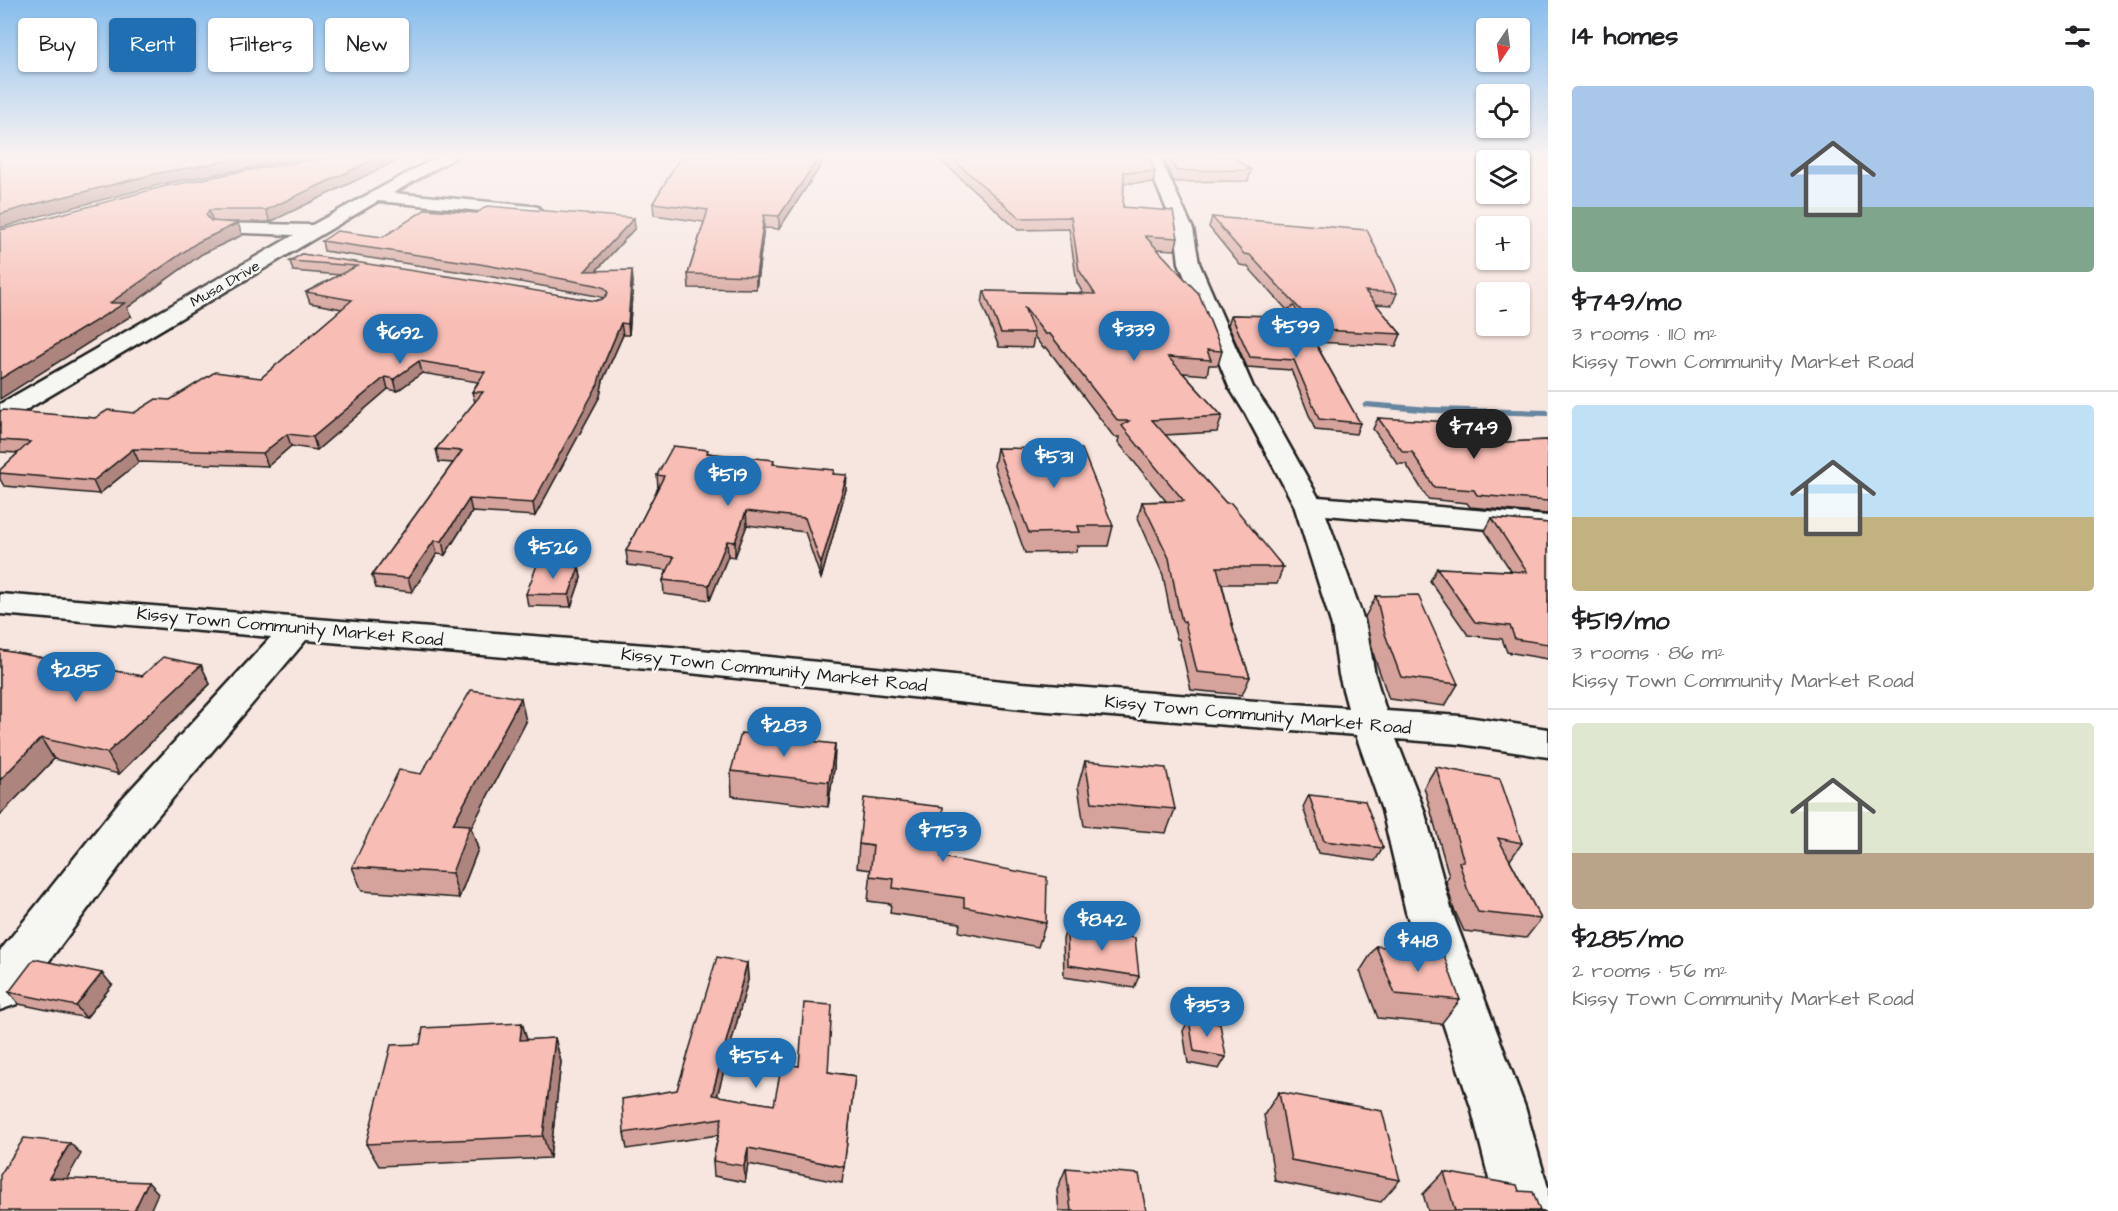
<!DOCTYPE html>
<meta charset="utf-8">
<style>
:root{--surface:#fff;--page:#f2f2f2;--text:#202124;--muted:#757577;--line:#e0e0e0;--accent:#1f6fb2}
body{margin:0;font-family:"Architects Daughter",sans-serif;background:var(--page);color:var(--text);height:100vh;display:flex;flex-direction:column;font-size:22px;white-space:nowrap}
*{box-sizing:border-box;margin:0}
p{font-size:20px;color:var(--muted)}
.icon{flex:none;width:33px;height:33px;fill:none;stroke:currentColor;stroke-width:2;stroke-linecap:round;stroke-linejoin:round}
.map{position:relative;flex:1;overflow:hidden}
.sheet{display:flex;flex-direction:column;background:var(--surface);width:570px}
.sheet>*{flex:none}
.hud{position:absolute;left:18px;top:18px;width:570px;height:54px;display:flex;gap:12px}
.needle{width:39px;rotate:193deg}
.fabs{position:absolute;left:1476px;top:18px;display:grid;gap:12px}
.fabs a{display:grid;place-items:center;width:54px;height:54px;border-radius:6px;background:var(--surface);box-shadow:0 2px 4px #0004;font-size:30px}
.price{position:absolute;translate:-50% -51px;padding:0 14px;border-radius:21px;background:var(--accent);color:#fff;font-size:20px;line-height:39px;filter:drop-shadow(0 2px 3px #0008)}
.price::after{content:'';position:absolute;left:50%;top:36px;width:18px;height:14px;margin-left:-9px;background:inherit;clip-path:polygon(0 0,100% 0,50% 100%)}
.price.on{background:#222;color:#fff}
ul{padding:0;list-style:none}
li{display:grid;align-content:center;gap:12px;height:318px;padding:0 24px}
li+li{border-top:2px solid var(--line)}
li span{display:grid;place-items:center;height:186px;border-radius:6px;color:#555}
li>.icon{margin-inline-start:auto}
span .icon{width:108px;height:108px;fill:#fffc;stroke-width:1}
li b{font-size:26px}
h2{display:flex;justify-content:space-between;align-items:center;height:72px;padding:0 24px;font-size:26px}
.pill{padding:0 21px;border-radius:6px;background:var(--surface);box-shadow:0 2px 4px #0004;font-size:21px;line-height:54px}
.pill.on{background:var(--accent);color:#fff}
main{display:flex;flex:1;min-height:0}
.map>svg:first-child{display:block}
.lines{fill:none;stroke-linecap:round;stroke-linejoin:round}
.stream{fill:#66859e;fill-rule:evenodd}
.street-casing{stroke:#1c1c1c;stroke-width:5}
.street{fill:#f6f6f2;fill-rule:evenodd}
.wall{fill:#d5a39b;stroke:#1c1c1c;stroke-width:1.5}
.shaded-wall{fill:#ae847e;stroke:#1c1c1c;stroke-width:1.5}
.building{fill:#f8bdb4;stroke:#1c1c1c;stroke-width:1.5}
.labels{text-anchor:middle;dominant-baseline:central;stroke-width:5;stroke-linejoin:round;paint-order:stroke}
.far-street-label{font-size:15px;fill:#1c1c1c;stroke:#f6f6f2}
.street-label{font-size:18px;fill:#1c1c1c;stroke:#f6f6f2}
</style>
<main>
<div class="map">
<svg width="1548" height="1211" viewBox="0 0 1548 1211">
<rect width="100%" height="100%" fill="#f7e5df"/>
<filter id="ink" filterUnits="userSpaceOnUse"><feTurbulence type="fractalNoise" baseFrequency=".0167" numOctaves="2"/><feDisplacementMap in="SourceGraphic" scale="12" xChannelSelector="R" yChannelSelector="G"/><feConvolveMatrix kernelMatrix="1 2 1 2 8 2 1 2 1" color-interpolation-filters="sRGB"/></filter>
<g filter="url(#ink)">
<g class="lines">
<path class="stream" d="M 1367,402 L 1431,407 L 1548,410 L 1548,416 L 1431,413 L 1364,407 L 1362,405 Z"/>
<defs>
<g id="street">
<path d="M 439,156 L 458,156 L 393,193 L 532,206 L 538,207 L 541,211 L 538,215 L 532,216 L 378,201 L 9,420 L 0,423 L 0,404 L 294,235 L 221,232 L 215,231 L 212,227 L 215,223 L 312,225 Z"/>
<path d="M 1144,156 L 1159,156 L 1193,229 L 1199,263 L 1253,387 L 1271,413 L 1318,497 L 1548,516 L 1548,534 L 1326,515 L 1366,626 L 1375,675 L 1386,711 L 1460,716 L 1548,729 L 1548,757 L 1460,744 L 1396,739 L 1424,810 L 1452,912 L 1525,1107 L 1548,1188 L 1548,1211 L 1497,1211 L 1471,1107 L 1406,912 L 1382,810 L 1356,735 L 1022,709 L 671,671 L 306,640 L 150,825 L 17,1004 L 0,1010 L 0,951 L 120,801 L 271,637 L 0,614 L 0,594 L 671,647 L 1022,683 L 1348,708 L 1339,675 L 1332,626 L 1294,505 L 1245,413 L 1229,387 L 1179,263 L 1175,229 Z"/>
</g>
</defs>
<use href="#street" class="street-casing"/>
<use href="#street" class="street"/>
</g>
<g class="wall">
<path d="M 336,156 L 406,156 L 270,222 L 216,222 L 242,235 L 202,254 L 127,308 L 131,316 L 0,230 Z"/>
<path d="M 827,156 L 779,229 L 764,228 L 756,289 L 689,288 L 688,274 L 704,222 L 654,215 L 653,203 Z"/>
<path d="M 936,156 L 1149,156 L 1155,172 L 1153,183 L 1124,183 L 1123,207 L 1178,238 L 1175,250 L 1157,249 L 1222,351 L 1218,365 L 1209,365 L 1207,375 L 1183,373 L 1222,416 L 1217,432 L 1165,435 L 1283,567 L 1277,584 L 1222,584 L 1234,632 L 1250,677 L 1242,695 L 1191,690 L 1179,639 L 1177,639 L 1172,622 L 1163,575 L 1138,518 L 1142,502 L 1166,501 L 1118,442 L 1119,437 L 1114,437 L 1047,348 L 1043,348 L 1034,336 L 1032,348 L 999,347 L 982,304 L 984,291 L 1083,293 L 1077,283 L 1069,229 L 1018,230 Z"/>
<path d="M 1162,156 L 1231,156 L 1251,170 L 1248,181 L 1174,182 Z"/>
<path d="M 1212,217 L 1397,293 L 1392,305 L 1375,304 L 1401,334 L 1396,346 L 1315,342 L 1360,423 L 1356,434 L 1315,430 L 1291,370 L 1247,367 L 1228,325 L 1231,315 L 1276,316 L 1287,310 L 1247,266 L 1240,265 L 1209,227 Z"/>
<path d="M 635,228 L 596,271 L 633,281 L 629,335 L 623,335 L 603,380 L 600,396 L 535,516 L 472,512 L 445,555 L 437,554 L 412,592 L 376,588 L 372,575 L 453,463 L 439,462 L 436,449 L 475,402 L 472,392 L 478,382 L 422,373 L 397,391 L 388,389 L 317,450 L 291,446 L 268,466 L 139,462 L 99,494 L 4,486 L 0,479 L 0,470 L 18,453 L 0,452 L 0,411 L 95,418 L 134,413 L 170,400 L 261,378 L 342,309 L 310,303 L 306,292 L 340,275 L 293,271 L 290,261 L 302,254 L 595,301 L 603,299 L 604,298 L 597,296 L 482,275 L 324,251 L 322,241 L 383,237 Z"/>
<path d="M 1378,418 L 1463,441 L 1487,443 L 1548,440 L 1548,514 L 1470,507 L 1467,503 L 1428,499 L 1406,464 L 1398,464 L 1373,429 Z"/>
<path d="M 997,448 L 1113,526 L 1108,546 L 1077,546 L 1076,552 L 1025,553 L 994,466 Z"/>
<path d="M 708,453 L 834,474 L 846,489 L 821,579 L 805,532 L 747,525 L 735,557 L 728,556 L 710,600 L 664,594 L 663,580 L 667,570 L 628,565 L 626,551 L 658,488 L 657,475 Z"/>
<path d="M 1492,518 L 1548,523 L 1548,659 L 1507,652 L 1502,639 L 1468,635 L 1430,581 L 1437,568 L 1511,571 L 1485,531 Z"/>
<path d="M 579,567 L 581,578 L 571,607 L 528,606 L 526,594 Z"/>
<path d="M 1376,596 L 1458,684 L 1445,706 L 1389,699 L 1374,656 L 1365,617 Z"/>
<path d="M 0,650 L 142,676 L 201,665 L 210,684 L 119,774 L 54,759 L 0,815 Z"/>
<path d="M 526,722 L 471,828 L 478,849 L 459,898 L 362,891 L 352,867 L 421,774 Z"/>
<path d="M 835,744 L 834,769 L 828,807 L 732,796 L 731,771 Z"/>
<path d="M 1085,761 L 1175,809 L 1166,833 L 1084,826 L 1078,786 Z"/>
<path d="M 1436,767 L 1522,843 L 1510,860 L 1541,919 L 1526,938 L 1464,931 L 1453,907 L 1446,881 L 1449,876 L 1424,787 Z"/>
<path d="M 1309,795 L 1383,848 L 1375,861 L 1318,853 L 1303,807 Z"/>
<path d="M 859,844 L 941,857 L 1046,923 L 1038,947 L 959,932 L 960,923 L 890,913 L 891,904 L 868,901 L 871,870 L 857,868 Z"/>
<path d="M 1067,927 L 1139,976 L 1134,988 L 1064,977 L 1063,939 Z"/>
<path d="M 1376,946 L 1460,1000 L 1441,1024 L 1378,1018 L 1360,971 Z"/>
<path d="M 747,963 L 748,980 L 717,1096 L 774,1105 L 828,1072 L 855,1076 L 842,1183 L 748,1164 L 745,1182 L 714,1176 L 713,1161 L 718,1135 L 627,1149 L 624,1133 L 677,1090 Z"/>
<path d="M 112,985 L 86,1018 L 19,1004 L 9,992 Z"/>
<path d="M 1189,1019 L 1226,1057 L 1219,1069 L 1188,1063 L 1183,1031 Z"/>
<path d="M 522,1023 L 527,1040 L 555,1038 L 561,1062 L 550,1158 L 379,1166 L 366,1144 L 420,1044 Z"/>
<path d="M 1279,1092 L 1400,1180 L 1381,1202 L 1275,1181 L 1264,1115 Z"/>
<path d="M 1066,1168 L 1146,1211 L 1059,1211 L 1057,1190 Z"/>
<path d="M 1444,1172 L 1519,1191 L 1540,1211 L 1428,1211 L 1423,1194 Z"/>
</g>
<g class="shaded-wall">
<path d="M 255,156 L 316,156 L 163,184 L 40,216 L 0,228 L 0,214 L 35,204 L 159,173 Z"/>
<path d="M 382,156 L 406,156 L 270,222 L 266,210 Z"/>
<path d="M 820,156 L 827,156 L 779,229 L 779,216 Z"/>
<path d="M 209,210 L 213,222 L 210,227 L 206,215 Z"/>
<path d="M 764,215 L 764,228 L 756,289 L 756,276 Z"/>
<path d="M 634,218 L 635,228 L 586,282 L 585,271 Z"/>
<path d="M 238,223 L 242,235 L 202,254 L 127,308 L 131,316 L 0,399 L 0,379 L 198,242 Z"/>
<path d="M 632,270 L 633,281 L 629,335 L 628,324 Z"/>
<path d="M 621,323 L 623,335 L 603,380 L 600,396 L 535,516 L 533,503 L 602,368 Z"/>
<path d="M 419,361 L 422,373 L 397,391 L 394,379 Z"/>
<path d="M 385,377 L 388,389 L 317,450 L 313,437 Z"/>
<path d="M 287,434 L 291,446 L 268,466 L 263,453 Z"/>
<path d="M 133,449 L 139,462 L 99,494 L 93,481 Z"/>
<path d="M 847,475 L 846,489 L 821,579 L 821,564 Z"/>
<path d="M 469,499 L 472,512 L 445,555 L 442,541 Z"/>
<path d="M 746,511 L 747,525 L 735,557 L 735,542 Z"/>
<path d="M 434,541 L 437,554 L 412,592 L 408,578 Z"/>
<path d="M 727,541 L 728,556 L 710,600 L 709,585 Z"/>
<path d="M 579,567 L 581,578 L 571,607 L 569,595 Z"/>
<path d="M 201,665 L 210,684 L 119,774 L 107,753 Z"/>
<path d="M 521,698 L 526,722 L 471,828 L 478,849 L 459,898 L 452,873 L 453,824 Z"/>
<path d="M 41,738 L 54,759 L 0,815 L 0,780 Z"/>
<path d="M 835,744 L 834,769 L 828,807 L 829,782 Z"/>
<path d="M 747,963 L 748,980 L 713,1112 L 712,1095 Z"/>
<path d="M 102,973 L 112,985 L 86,1018 L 76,1006 Z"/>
<path d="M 522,1023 L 529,1047 L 520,1040 Z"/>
<path d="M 555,1038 L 561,1062 L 550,1158 L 543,1136 Z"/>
<path d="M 70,1143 L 81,1154 L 61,1189 L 49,1178 Z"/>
<path d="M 748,1148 L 748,1164 L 745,1182 L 744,1166 Z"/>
<path d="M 148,1182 L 158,1193 L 150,1211 L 134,1211 Z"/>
</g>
<g class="building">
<path d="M 0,156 L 255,156 L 159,173 L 35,204 L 0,214 Z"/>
<path d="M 336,156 L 382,156 L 266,210 L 209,210 L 206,215 L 211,221 L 238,223 L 198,242 L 110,303 L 125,303 L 0,379 L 0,230 L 162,187 L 249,170 Z"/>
<path d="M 681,156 L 820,156 L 779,216 L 764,215 L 756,276 L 688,274 L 708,210 L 653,203 Z"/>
<path d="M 949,156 L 1149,156 L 1155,172 L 1124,172 L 1123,207 L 1173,211 L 1178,238 L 1145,236 L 1199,294 L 1222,351 L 1207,350 L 1211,360 L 1168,357 L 1222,416 L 1152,420 L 1226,503 L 1231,503 L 1283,567 L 1217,567 L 1234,632 L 1250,677 L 1197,672 L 1185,622 L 1182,621 L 1178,605 L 1169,558 L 1142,502 L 1184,501 L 1122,426 L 1129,421 L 1118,421 L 1050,334 L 1045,334 L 1024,307 L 1034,333 L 1001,333 L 984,291 L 1095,294 L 1079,270 L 1071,217 L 1020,218 Z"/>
<path d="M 1169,156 L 1231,156 L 1251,170 L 1176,171 Z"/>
<path d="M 487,206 L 634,218 L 585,271 L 632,270 L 628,324 L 621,323 L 602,368 L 598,384 L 533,503 L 469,499 L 442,541 L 434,541 L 408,578 L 372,575 L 462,451 L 436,449 L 483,392 L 472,392 L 485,372 L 419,361 L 394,379 L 385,377 L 313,437 L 287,434 L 263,453 L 133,449 L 93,481 L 0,473 L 0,470 L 30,442 L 0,440 L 0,411 L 3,410 L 95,418 L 108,410 L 134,413 L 156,399 L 170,400 L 215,372 L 261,378 L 352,300 L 306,292 L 357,266 L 290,261 L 302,254 L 480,281 L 595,301 L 603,299 L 608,293 L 605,288 L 596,285 L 480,264 L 322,241 L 337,231 L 383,237 L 426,209 L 477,213 Z"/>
<path d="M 1212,217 L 1367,230 L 1397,293 L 1365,291 L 1401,334 L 1319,330 L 1250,255 L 1244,254 Z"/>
<path d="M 1294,306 L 1360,423 L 1319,419 L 1294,360 L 1250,357 L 1231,315 L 1276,316 Z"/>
<path d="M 1378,418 L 1452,422 L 1463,441 L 1487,443 L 1548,440 L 1548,501 L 1477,495 L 1474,490 L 1434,487 L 1412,452 L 1403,452 Z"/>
<path d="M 673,446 L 708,450 L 707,453 L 774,460 L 773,464 L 834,470 L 833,474 L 847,475 L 821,564 L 805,518 L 746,511 L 735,542 L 727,541 L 709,585 L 663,580 L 674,557 L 626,551 L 664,476 L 657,475 Z"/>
<path d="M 997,448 L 1082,449 L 1113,526 L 1078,526 L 1080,532 L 1029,533 Z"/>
<path d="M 1492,518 L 1548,523 L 1548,644 L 1515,639 L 1510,626 L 1475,622 L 1437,568 L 1527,572 Z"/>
<path d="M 537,565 L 579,567 L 569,595 L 526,594 Z"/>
<path d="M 1418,595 L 1458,684 L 1401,677 L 1385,634 L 1376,596 Z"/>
<path d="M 0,650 L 142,676 L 163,657 L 201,665 L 107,753 L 41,738 L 0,780 Z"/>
<path d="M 471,690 L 521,698 L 453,824 L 470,825 L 452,873 L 352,867 L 399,770 L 421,774 Z"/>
<path d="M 741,733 L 835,744 L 829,782 L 731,771 Z"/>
<path d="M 1085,761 L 1166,768 L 1175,809 L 1092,802 Z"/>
<path d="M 1436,767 L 1500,779 L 1522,843 L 1498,838 L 1541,919 L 1478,912 L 1467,888 L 1459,862 L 1464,862 Z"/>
<path d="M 1309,795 L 1365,801 L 1383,848 L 1324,841 Z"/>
<path d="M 864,798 L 943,807 L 941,857 L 1047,877 L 1046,923 L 964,907 L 964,898 L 893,888 L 894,879 L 870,876 L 873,846 L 859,844 Z"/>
<path d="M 1067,927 L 1135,938 L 1139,976 L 1068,965 Z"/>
<path d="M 1376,946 L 1443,953 L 1460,1000 L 1395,994 Z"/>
<path d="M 717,957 L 747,963 L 712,1095 L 774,1105 L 782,1063 L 799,1066 L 804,1003 L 832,1005 L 828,1072 L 855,1076 L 844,1167 L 748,1148 L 744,1166 L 713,1161 L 722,1118 L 624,1133 L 622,1099 L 677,1090 Z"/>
<path d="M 34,959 L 102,973 L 76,1006 L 9,992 Z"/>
<path d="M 1189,1019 L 1220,1024 L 1226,1057 L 1194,1051 Z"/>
<path d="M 522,1023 L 520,1040 L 555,1038 L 543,1136 L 366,1144 L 391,1045 L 420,1044 L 423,1028 Z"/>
<path d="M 1279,1092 L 1382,1111 L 1400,1180 L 1291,1160 Z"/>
<path d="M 24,1138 L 70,1143 L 49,1178 L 148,1182 L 134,1211 L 0,1211 L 0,1175 Z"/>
<path d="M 1066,1168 L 1139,1174 L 1146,1211 L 1071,1211 Z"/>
<path d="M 1444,1172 L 1517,1185 L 1519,1191 L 1533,1192 L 1540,1211 L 1455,1211 Z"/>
</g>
</g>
<linearGradient id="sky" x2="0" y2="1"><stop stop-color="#87bded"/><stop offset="0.48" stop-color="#fbf3f1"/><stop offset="1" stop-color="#fbf3f1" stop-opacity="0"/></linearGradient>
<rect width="1548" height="326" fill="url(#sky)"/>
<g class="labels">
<g class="far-street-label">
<text transform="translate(225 284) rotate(-30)">Musa Drive</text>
</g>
<g class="street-label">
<text transform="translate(290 627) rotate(5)">Kissy Town Community Market Road</text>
<text transform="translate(774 670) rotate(6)">Kissy Town Community Market Road</text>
<text transform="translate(1258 715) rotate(5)">Kissy Town Community Market Road</text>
</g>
</g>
</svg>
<div class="fabs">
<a><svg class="needle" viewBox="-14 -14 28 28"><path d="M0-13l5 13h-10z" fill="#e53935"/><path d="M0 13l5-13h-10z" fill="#757577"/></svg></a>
<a><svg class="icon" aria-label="locate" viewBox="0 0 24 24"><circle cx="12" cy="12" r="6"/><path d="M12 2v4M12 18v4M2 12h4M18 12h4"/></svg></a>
<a><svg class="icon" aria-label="layers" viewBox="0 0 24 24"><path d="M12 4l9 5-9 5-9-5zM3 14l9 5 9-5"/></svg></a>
<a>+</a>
<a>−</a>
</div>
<b class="price" style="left:1296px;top:359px">$599</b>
<b class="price" style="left:1134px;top:362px">$339</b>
<b class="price" style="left:400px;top:365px">$692</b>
<b class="price on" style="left:1474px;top:460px">$749</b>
<b class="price" style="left:1054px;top:489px">$531</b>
<b class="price" style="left:728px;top:507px">$519</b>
<b class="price" style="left:553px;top:580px">$526</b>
<b class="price" style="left:76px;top:703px">$285</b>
<b class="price" style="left:784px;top:758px">$283</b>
<b class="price" style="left:943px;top:863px">$753</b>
<b class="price" style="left:1102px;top:952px">$842</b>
<b class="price" style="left:1418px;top:973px">$418</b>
<b class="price" style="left:1207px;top:1038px">$353</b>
<b class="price" style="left:756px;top:1089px">$554</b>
<div class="hud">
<a class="pill">Buy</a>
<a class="pill on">Rent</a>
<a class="pill">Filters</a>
<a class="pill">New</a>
</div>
</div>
<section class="sheet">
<h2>14 homes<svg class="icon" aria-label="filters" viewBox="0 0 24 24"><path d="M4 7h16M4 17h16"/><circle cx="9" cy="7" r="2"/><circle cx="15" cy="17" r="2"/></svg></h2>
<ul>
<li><span style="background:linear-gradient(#a9c7e8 65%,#7fa58c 0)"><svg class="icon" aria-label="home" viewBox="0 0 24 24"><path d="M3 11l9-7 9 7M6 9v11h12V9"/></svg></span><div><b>$749/mo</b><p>3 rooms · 110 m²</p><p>Kissy Town Community Market Road</p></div></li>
<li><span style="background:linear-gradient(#bfe0f5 60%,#c2b280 0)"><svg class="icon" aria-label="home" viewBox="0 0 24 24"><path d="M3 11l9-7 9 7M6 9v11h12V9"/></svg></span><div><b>$519/mo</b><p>3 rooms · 86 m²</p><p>Kissy Town Community Market Road</p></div></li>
<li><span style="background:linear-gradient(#dfe7d0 70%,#b9a48a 0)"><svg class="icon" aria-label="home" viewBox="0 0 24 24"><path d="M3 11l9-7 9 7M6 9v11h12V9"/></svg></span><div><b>$285/mo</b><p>2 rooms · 56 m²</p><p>Kissy Town Community Market Road</p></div></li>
</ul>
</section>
</main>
